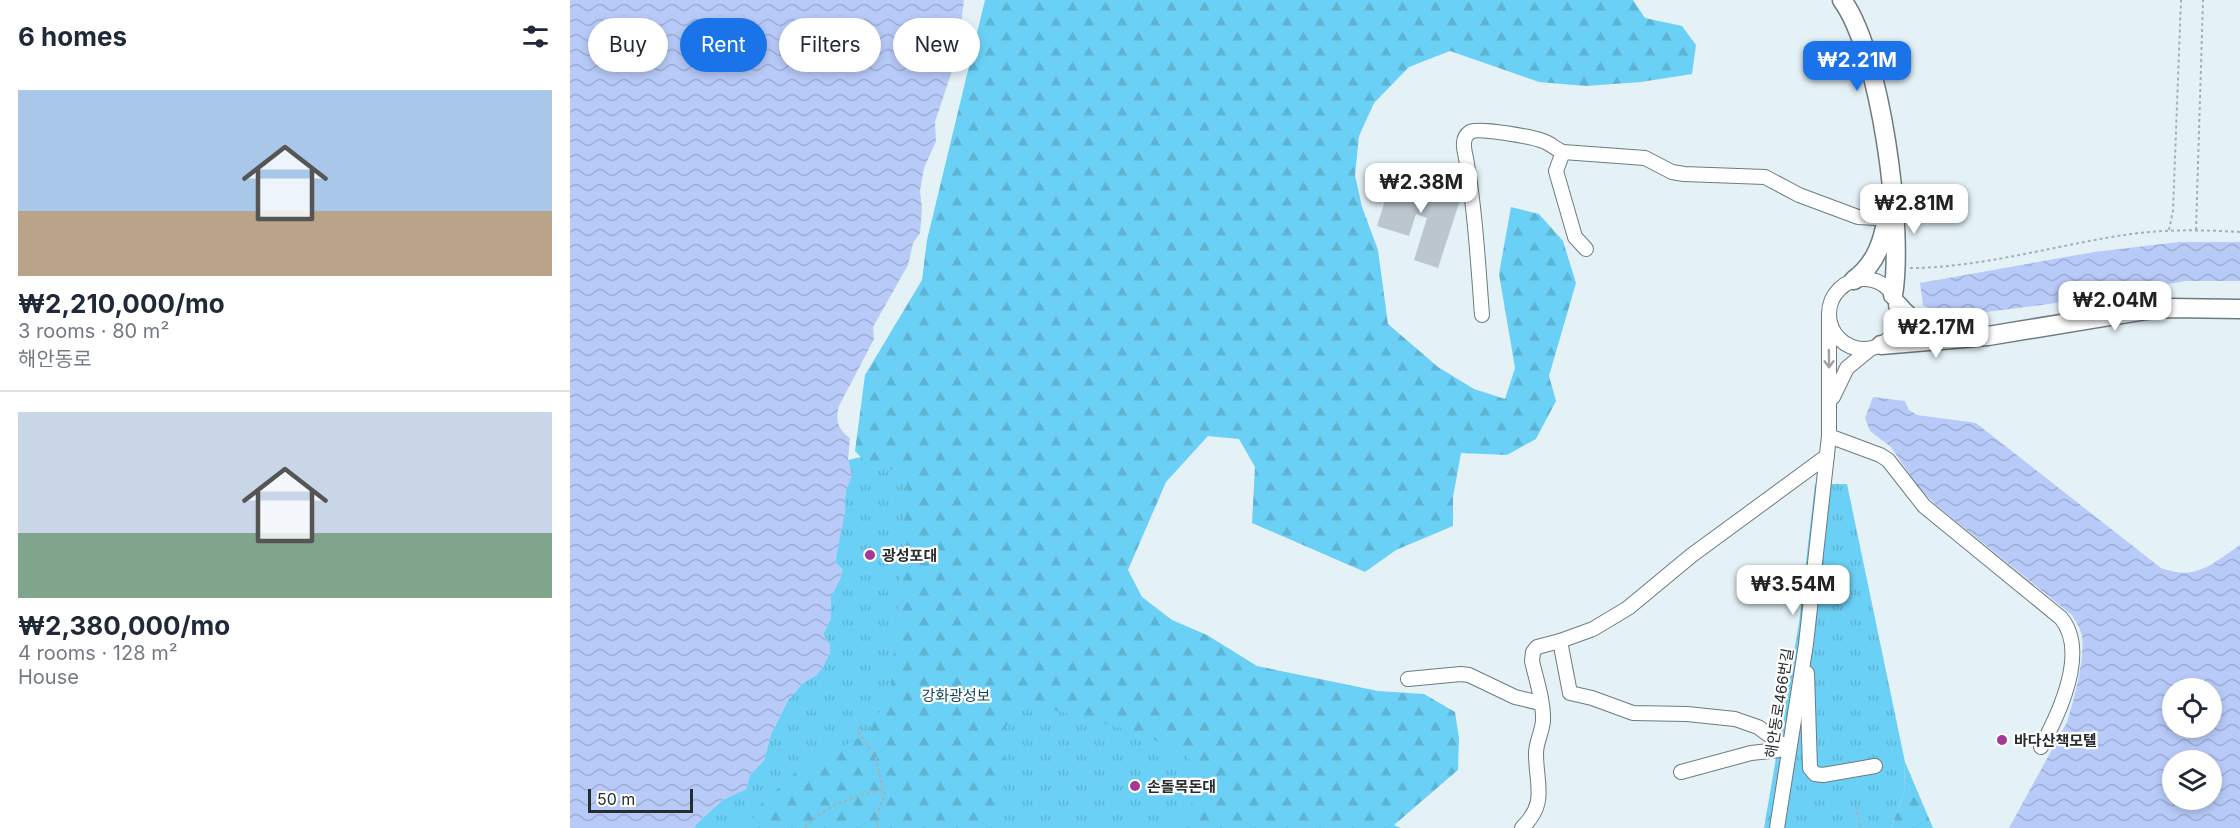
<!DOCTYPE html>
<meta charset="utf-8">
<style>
:root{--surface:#fff;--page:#f2f2f3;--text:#1f2937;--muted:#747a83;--line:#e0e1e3;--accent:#1a73e8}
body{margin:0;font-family:Inter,"Noto Sans KR",sans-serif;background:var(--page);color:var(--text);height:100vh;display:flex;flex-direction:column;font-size:22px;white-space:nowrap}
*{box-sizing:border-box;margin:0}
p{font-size:20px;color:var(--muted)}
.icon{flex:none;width:33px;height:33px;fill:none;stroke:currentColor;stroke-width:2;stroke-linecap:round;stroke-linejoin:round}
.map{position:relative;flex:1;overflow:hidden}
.drawer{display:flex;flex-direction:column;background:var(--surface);width:570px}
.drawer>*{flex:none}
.hud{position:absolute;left:18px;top:18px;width:570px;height:54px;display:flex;gap:12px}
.fabs{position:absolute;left:1592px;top:678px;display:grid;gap:12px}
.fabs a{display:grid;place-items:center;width:60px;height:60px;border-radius:50%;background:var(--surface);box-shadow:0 3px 9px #0003;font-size:30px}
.scale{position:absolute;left:18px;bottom:15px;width:105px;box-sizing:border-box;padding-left:6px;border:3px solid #272c2e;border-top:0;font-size:16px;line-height:21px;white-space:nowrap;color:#272c2e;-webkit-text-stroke:4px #fff;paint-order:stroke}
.price{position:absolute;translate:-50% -51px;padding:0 14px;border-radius:12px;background:#fff;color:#222;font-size:20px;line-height:39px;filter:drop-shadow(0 2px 3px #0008)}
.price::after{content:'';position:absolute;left:50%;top:36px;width:18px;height:14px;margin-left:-9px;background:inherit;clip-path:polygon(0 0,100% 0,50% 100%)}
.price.active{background:var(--accent);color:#fff}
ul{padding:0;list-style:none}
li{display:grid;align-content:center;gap:12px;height:318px;padding:0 18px}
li+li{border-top:2px solid var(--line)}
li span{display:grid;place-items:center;height:186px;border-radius:0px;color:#555}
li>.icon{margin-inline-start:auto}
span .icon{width:108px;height:108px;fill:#fffc;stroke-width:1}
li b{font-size:26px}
h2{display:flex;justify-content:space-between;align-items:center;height:72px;padding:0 18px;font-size:26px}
.chip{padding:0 21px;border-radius:27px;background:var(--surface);box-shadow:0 3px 9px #0003;font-size:21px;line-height:54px}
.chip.active{background:var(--accent);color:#fff}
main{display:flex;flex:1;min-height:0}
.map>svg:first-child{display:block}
.grass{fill:url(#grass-tufts)}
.forest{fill:url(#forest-firs)}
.water{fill:url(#water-waves);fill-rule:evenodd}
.building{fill:#bcc6cf}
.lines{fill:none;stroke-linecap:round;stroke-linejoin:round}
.minor-casing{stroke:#6e7a7f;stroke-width:16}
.major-casing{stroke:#6e7a7f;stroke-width:21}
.path{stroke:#a5b0b4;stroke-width:2;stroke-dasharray:3 3;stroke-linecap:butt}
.minor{stroke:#fff;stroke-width:14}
.major{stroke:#fff;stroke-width:18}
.oneway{stroke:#9ea0a1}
.poi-dot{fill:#a63896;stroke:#fff;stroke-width:2}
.labels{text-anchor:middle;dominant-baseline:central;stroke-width:4.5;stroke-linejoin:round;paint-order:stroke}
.poi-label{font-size:15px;font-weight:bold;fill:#272c2e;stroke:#fff;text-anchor:start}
.park-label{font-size:15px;fill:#164555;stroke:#fff}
.street-label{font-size:15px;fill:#272c2e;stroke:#fff}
</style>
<main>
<section class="drawer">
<h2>6 homes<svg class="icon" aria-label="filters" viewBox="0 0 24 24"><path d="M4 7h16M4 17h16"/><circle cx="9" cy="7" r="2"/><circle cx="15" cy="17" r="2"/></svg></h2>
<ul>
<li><span style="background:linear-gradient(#a9c7e8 65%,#b9a48a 0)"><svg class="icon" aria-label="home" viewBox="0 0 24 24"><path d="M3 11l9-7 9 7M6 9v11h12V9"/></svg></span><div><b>₩2,210,000/mo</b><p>3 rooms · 80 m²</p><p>해안동로</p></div></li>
<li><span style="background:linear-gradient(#c9d6e8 65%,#7fa58c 0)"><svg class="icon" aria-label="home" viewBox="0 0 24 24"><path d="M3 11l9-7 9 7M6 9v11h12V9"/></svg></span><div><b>₩2,380,000/mo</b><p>4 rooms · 128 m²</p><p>House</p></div></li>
</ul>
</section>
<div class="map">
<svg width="1670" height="828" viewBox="0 0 1670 828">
<defs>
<pattern id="grass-tufts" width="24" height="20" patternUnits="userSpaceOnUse" patternTransform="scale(1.5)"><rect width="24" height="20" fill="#6bd0f5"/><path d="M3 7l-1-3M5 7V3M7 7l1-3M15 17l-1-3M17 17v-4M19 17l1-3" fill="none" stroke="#5db3d2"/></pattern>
<pattern id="forest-firs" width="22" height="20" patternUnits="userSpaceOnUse" patternTransform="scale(1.5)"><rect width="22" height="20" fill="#6bd0f5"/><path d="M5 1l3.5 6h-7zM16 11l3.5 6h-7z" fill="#5db3d2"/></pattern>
<pattern id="water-waves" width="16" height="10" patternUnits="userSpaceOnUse" patternTransform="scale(1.5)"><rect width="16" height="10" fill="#b7caf8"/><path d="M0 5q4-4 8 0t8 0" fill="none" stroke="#9daed5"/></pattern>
</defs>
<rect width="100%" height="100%" fill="#e4f2f8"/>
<g class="grass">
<path d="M 333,447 L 638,750 L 685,828 L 124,828 L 127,823 L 154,799 L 176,789 L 180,775 L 194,760 L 201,734 L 218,700 L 233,683 L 246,675 L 253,667 L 260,652 L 260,645 L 253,634 L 261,618 L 261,596 L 270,579 L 272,569 L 265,563 C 269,540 273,519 275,497 C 277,478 284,482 278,460 Z"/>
<path d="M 1245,484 L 1277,484 L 1335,762 L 1334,793 L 1321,828 L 1194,828 L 1229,623 Z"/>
</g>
<g class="forest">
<path d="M 415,0 L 1063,0 L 1075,18 L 1112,26 L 1126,45 L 1122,74 L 1071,82 L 1016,86 L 969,82 L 880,51 L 839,67 L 804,103 L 789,136 L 785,175 L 792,207 L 808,250 L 818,324 L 868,367 L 904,389 L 935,399 L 945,368 L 929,274 L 941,207 L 969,214 L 993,241 L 1006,283 L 979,376 L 986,401 L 966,439 L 937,455 L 891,453 L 883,497 L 883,526 L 826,550 L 795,572 L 682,523 L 685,467 L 669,439 L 638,436 L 596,482 L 558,570 L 572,597 L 602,620 L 637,635 L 687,666 L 808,691 L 854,694 L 885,712 L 889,738 L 888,770 L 824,825 L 831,828 L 607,828 C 616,813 629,797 627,778 C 626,773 621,761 618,757 C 600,738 481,709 452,702 L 430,736 L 438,778 L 421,813 L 428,828 L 178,828 L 192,803 L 226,772 L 298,733 L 320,694 L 336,518 L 337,471 L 300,467 L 285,451 L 295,375 L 352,280 L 357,240 Z"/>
<path d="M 1335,762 L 1363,828 L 1321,828 L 1334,793 Z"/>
</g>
<g class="water">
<path d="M 0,0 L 394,0 L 387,56 L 365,122 L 366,141 L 354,168 L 350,191 L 352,209 L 350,233 L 343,243 L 338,265 L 303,327 L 304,339 L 269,406 C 265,421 268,429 280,438 L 278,460 L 282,475 L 275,494 L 275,513 L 265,562 L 272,569 L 270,579 L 261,596 L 261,618 L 253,634 L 260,645 L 260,652 L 253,667 L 246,675 L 233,683 L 218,700 L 201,734 L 194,760 L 180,775 L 176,789 L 154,799 L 127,823 L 124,828 L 0,828 Z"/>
<path d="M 1609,242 L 1670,242 L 1670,281 L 1616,281 L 1479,304 L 1375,317 L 1353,305 L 1350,283 L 1524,252 Z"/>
<path d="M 1303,397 L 1335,401 L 1339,410 L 1347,415 L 1406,423 L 1591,568 C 1626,581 1642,564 1670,545 L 1670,828 L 1439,828 L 1497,722 C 1504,701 1515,658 1512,637 C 1511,629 1506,622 1502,615 L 1366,505 L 1350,489 L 1321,447 L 1300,431 L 1295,418 ZM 1641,688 L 1641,728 L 1602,728 L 1602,688 ZM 1641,760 L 1641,800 L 1602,800 L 1602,760 Z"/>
</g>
<path class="building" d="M 824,172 L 892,194 L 868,268 L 844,260 L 857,218 L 846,214 L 839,236 L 807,226 Z"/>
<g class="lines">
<defs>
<g id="minor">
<path d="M 993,152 L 986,171 L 988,178 L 1005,237 L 1016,249"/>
<circle cx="1294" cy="314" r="35"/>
<path d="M 912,315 C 908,262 905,209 896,158 C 894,149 891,138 900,132 C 909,127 962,137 973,141 C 980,143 985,149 993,152 L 1075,158 L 1102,172 L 1114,174 L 1195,177 L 1229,195 L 1288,217 L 1307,218 L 1318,214"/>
<path d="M 1263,397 L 1277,368 L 1300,349"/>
<path d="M 1259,436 L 1310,455 L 1318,460 L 1354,506 L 1491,618 C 1519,652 1489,714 1471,747"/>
<path d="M 990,641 L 1000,693 L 1022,698 L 1063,713 L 1117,714 L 1165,719 L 1188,727 L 1218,749"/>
<path d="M 1237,673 L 1240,768 L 1245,774 L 1253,775 L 1305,766"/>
<path d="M 838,679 L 891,674 L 899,675 L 945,697 L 970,703"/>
<path d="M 1111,772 L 1181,753 L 1218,749"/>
<path d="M 952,828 C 978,802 966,786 966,753 C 966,743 972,732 973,721 C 974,702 966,679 962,661 L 963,652 L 967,647 L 990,641 L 1023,629 L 1058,608 L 1122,555 L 1257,456"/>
<path d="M 1207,828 L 1236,644 L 1259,436 L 1259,315"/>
</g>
<g id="major">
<path d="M 1272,0 C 1311,53 1334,229 1323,295"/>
<path d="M 1284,280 C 1307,263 1314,239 1318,211"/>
<path d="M 1328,305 C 1343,324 1361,331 1384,335"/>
<path d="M 1311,345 L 1418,336 L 1576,310 L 1600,308 L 1670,309"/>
</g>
</defs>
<use href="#minor" class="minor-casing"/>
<use href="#major" class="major-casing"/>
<g class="path">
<path d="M 1599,230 L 1603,211 L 1611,0"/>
<path d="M 1626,230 L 1633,0"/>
<path d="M 1340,268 C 1411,268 1490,244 1561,234 C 1597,229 1634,230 1670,232"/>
<path d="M 289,726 L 289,733 L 306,758 L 313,790"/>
<path d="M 1286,806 L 1291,828"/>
<path d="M 235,828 C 256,805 282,796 313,790 L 315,795 C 310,805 304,817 308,828"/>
</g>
<use href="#minor" class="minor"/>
<use href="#major" class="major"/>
</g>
<defs><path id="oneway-shaft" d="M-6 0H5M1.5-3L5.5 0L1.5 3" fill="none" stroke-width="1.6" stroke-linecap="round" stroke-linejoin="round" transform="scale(1.5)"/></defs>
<use class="oneway" href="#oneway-shaft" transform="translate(1259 359) rotate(89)"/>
<g class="poi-dot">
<circle cx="300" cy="555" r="6"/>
<circle cx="1432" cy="740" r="6"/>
<circle cx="565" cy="786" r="6"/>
</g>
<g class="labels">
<g class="poi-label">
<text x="312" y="555">광성포대</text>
<text x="1444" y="740">바다산책모텔</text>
<text x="577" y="786">손돌목돈대</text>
</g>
<g class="park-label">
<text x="386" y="695">강화광성보</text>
</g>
<g class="street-label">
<text transform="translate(1209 703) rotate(-81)">해안동로466번길</text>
</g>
</g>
</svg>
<div class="fabs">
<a><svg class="icon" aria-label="locate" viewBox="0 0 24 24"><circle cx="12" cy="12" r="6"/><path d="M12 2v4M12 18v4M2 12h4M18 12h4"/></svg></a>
<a><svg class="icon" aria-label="layers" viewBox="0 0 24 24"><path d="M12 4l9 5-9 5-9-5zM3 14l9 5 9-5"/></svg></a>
</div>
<div class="scale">50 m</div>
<b class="price active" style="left:1287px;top:92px">₩2.21M</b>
<b class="price" style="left:851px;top:214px">₩2.38M</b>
<b class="price" style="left:1344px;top:235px">₩2.81M</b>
<b class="price" style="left:1545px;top:332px">₩2.04M</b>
<b class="price" style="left:1366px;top:359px">₩2.17M</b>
<b class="price" style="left:1223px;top:616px">₩3.54M</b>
<div class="hud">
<a class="chip">Buy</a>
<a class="chip active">Rent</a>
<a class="chip">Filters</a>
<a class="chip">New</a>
</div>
</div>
</main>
